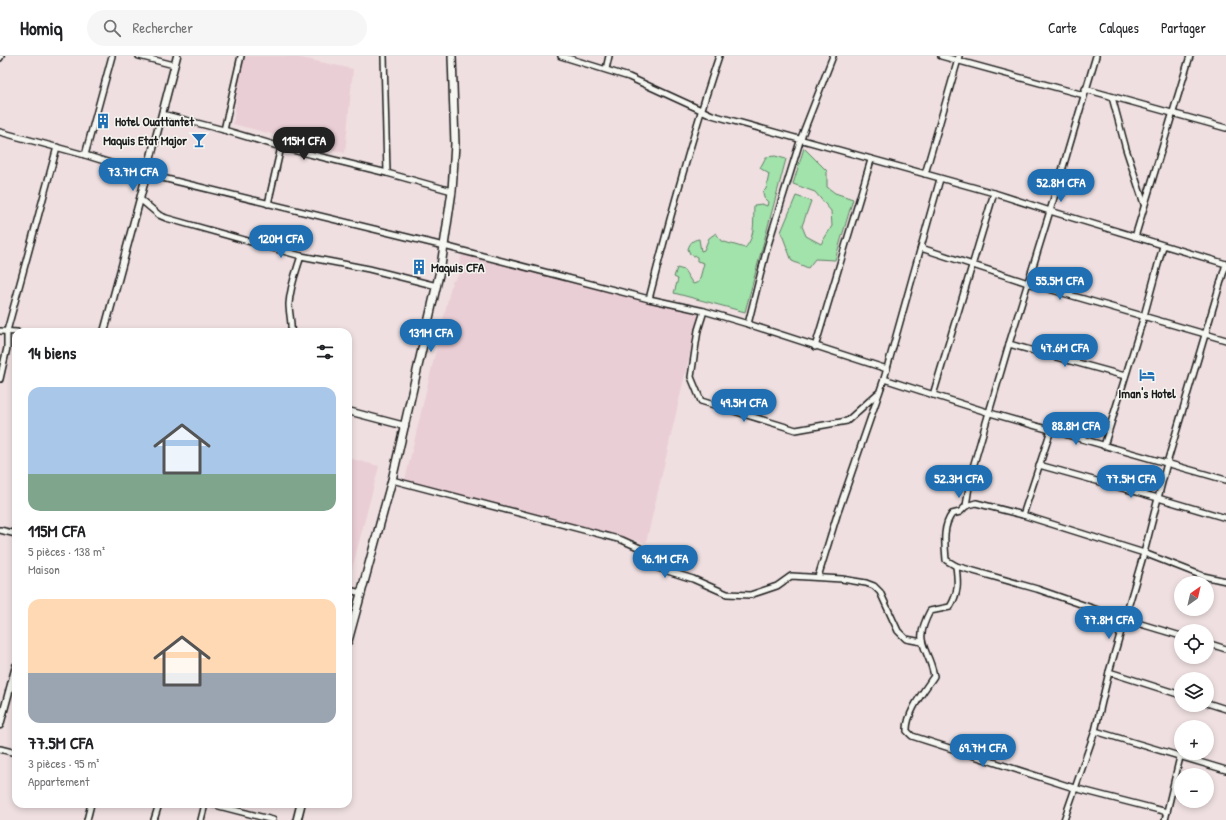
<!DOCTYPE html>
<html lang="fr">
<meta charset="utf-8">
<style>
:root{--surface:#fff;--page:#f6f6f6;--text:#202124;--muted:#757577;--line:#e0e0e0;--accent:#1f6fb2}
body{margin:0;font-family:"Patrick Hand",sans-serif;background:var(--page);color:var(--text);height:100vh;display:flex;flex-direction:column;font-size:15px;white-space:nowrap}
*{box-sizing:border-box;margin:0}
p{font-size:13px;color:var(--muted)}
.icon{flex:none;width:22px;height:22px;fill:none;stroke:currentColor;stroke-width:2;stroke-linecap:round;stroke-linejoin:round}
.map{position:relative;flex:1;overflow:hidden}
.panel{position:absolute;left:12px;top:272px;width:340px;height:480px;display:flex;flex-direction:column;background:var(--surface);border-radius:12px;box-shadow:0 2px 6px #0003}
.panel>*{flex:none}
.needle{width:26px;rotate:34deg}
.tools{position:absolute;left:1174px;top:520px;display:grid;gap:8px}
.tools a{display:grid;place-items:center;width:40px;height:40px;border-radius:50%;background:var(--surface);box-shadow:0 2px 6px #0003;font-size:20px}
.price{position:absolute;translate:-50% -34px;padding:0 9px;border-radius:14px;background:var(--accent);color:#fff;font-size:13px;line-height:26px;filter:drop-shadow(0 1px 2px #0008)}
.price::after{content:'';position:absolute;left:50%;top:24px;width:12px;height:9px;margin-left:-6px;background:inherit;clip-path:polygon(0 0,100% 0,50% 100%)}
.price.current{background:#222;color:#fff}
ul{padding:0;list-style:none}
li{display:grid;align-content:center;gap:8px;height:212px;padding:0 16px}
li span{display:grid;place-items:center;height:124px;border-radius:12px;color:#555}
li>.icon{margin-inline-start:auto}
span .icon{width:72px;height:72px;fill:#fffc;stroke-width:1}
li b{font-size:17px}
h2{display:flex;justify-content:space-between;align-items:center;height:48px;padding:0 16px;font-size:17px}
header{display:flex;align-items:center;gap:24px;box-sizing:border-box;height:56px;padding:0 20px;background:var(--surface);border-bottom:1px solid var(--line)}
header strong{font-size:19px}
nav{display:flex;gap:22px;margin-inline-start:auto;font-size:14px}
.search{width:280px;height:36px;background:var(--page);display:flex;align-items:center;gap:10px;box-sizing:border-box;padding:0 14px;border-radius:22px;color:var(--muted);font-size:15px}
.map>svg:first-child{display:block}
.built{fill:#eaced5}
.green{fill:#a2e2ab;stroke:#5f7f64}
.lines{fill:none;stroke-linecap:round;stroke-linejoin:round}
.minor-casing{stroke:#1c1c1c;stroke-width:8}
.tertiary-casing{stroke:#1c1c1c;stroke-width:9}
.secondary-casing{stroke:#1c1c1c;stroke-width:10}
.minor{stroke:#f6f6f2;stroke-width:5}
.tertiary{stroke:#f6f6f2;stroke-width:6}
.secondary{stroke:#f6f6f2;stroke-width:7}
.labels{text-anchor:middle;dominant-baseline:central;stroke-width:3;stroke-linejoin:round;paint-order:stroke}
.poi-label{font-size:13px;font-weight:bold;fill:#1c1c1c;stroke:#f6f6f2;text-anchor:start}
</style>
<header>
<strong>Homiq</strong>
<div class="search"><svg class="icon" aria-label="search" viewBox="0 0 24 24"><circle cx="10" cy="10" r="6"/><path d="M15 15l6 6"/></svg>Rechercher</div>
<nav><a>Carte</a><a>Calques</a><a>Partager</a></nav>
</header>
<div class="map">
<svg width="1226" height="764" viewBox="0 0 1226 764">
<rect width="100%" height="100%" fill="#efdfe1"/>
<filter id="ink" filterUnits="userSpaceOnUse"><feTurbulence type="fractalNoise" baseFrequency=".025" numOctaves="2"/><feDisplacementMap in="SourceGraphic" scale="8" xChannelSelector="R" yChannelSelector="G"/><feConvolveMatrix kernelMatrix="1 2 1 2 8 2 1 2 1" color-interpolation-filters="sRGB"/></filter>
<g filter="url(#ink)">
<g class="built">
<path d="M 242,0 L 292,0 L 353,13 L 345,97 L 233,68 Z"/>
<path d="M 462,198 L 699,258 L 646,487 L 524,454 L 405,424 L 452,226 L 459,219 L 458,213 Z"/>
<path d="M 348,402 L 379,410 L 348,528 Z"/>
</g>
<g class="green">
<path d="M 804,92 L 827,115 L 827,131 L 835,137 L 853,143 L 835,204 L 815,203 L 808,212 L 792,205 L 781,176 L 796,140 L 811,145 L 802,170 L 806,180 L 821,188 L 832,170 L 831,155 L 815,136 L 793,128 Z"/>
<path d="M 775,100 L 786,103 L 745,256 L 674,237 L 678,223 L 674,221 L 677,212 L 684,214 L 693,228 L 699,226 L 704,207 L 697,205 L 697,201 L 690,198 L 688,193 C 690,187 692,184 699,183 L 701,195 L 704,194 L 709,182 L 716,177 L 721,185 L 745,192 C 756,180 753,164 754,149 L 762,148 L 767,150 L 768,146 L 764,142 L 763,136 L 766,133 L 769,118 L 760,112 L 766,101 Z"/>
</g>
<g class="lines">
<defs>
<g id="minor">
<path d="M 139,0 L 174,9"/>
<path d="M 384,0 L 387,117"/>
<path d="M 561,0 L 629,21 L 712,59 L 994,137 L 1050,155 L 1226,208 L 1167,407 L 1144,497 L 1109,616 L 1095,675 L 1064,764"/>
<path d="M 941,0 L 1084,39"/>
<path d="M 1096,0 L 1050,155 L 1009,288 L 971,418 L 966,450 L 960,456 L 952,458 C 942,471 945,489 946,504 L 956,510 L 1037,533 L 1124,563 L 1181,580"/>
<path d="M 0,2 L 1,0"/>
<path d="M 606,13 L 609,0"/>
<path d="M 1085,33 L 1226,72"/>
<path d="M 1112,41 L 1126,93 L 1144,148"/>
<path d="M 162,58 L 224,74 L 281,91 L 387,117 L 452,135"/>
<path d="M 224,74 L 241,0"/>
<path d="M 0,76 L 85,99 L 146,118 L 444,190 L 649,243 L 704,255 L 748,268 L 887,313"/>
<path d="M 85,99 L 112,0"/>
<path d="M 925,118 L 959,0"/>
<path d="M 140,143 L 159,159 L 166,162 L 301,200 L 369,213 L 437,230"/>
<path d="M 268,148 L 281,91"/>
<path d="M 1135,181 L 1190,0"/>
<path d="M 921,192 L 1028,227 L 1226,284"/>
<path d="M 649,243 C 670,161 692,80 719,0"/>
<path d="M 704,255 L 698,274 L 691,321 L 701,345 L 796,374 L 847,365 L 877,338"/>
<path d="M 748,268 L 767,192 L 801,82 L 833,0"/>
<path d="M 0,275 L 17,276"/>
<path d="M 291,276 C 292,267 289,257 289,248 C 290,231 296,216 301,200"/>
<path d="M 1009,288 L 1125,320"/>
<path d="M 815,291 L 871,104"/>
<path d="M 0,323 L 7,292 L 7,275 L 57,91"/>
<path d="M 884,323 L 990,357 L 1226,424"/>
<path d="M 933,339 L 994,137"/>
<path d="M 1104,390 L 1144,260 L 1163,190"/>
<path d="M 1039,409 L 1158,442 L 1226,462"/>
<path d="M 392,424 L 622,484 L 640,492 L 651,507 L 658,512 L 693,523 L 727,538 L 750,539 L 777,530 L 791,520 L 842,523 L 866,527 L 874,530 L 880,536 L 898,575 L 906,583 L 922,586"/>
<path d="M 966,450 L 976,447 L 1023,459 L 1144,497 L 1203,520 L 1226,525"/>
<path d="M 1023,459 L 1051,374"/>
<path d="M 0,474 L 16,478"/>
<path d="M 956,510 C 958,526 959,536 950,551 L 930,555 C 912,589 928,589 934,620 C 924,635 906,657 907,675 L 912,680 L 1074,732 L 1167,756"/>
<path d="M 818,521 L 837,459 L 884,323 L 940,123"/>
<path d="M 348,534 L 362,537"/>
<path d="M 1207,587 L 1226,593"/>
<path d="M 1109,616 L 1181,639"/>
<path d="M 1207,647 L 1226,653"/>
<path d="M 1095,675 L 1226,714"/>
<path d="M 0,693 L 16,697"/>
<path d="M 211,748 L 273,764"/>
<path d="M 87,764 L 91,748"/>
<path d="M 154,764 L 159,748"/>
<path d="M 201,764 L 205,748"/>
<path d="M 1165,764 L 1180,701"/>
</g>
<g id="tertiary">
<path d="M 104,276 L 140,143 L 177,0"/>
<path d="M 348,355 L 405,370"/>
<path d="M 0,669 L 16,610"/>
</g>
<g id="secondary">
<path d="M 348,585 L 392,424 L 441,210 L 452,135 L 455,88 L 452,0"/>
<path d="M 297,764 L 301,748"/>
</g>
</defs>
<use href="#minor" class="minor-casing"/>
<use href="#tertiary" class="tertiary-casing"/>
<use href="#secondary" class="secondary-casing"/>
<use href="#minor" class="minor"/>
<use href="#tertiary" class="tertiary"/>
<use href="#secondary" class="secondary"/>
</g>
</g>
<defs>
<symbol id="building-bare" viewBox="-9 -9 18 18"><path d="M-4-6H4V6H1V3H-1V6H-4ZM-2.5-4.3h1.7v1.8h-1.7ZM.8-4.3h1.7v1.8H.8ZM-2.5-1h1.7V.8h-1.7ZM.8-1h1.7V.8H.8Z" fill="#1f6fb2" stroke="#f6f6f2" stroke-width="2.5" paint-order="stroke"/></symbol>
<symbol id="bar-bare" viewBox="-9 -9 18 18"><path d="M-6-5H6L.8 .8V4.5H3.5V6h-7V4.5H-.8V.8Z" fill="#1f6fb2" stroke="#f6f6f2" stroke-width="2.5" paint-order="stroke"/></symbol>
<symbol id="hotel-bare" viewBox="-9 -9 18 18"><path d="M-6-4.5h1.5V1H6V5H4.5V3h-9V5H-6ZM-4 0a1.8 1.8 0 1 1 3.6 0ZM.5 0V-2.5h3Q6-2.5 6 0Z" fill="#1f6fb2" stroke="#f6f6f2" stroke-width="2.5" paint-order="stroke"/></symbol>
</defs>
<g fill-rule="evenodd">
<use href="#building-bare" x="92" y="54" width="22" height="22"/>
<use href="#bar-bare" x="188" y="73" width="22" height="22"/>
<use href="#building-bare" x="408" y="200" width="22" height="22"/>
<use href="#hotel-bare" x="1136" y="308" width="22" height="22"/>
</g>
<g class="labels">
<g class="poi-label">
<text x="115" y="65">Hotel Ouattantet</text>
<text x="187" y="84" text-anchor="end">Maquis Etat Major</text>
<text x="431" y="211">Maquis CFA</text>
<text x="1147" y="337" text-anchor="middle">Iman's Hotel</text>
</g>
</g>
</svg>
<div class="tools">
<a><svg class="needle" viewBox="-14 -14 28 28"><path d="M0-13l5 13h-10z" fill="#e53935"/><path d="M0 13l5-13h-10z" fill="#757577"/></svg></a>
<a><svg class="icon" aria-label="locate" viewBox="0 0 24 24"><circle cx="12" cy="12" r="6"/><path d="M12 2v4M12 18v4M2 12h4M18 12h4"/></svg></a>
<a><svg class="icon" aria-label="layers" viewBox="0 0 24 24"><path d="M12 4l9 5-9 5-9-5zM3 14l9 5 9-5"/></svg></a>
<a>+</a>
<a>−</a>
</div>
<b class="price current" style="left:304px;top:105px">115M CFA</b>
<b class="price" style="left:133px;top:136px">73.7M CFA</b>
<b class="price" style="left:1061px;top:147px">52.8M CFA</b>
<b class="price" style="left:281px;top:203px">120M CFA</b>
<b class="price" style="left:1060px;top:245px">55.5M CFA</b>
<b class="price" style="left:431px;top:297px">131M CFA</b>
<b class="price" style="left:1065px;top:312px">47.6M CFA</b>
<b class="price" style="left:744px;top:367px">49.5M CFA</b>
<b class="price" style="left:1076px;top:390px">88.8M CFA</b>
<b class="price" style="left:959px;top:443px">52.3M CFA</b>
<b class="price" style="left:1131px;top:443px">77.5M CFA</b>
<b class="price" style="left:665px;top:523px">96.1M CFA</b>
<b class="price" style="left:1109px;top:584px">77.8M CFA</b>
<b class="price" style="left:983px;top:712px">69.7M CFA</b>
<section class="panel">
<h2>14 biens<svg class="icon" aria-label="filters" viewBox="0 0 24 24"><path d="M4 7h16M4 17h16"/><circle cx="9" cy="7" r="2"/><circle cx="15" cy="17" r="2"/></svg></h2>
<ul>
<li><span style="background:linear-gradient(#a9c7e8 70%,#7fa58c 0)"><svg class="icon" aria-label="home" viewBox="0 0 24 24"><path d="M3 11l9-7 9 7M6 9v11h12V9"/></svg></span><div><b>115M CFA</b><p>5 pièces · 138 m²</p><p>Maison</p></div></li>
<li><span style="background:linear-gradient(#ffd9b3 60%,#9aa5b1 0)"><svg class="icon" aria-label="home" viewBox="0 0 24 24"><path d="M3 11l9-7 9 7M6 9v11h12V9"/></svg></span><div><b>77.5M CFA</b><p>3 pièces · 95 m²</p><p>Appartement</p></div></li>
</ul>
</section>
</div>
